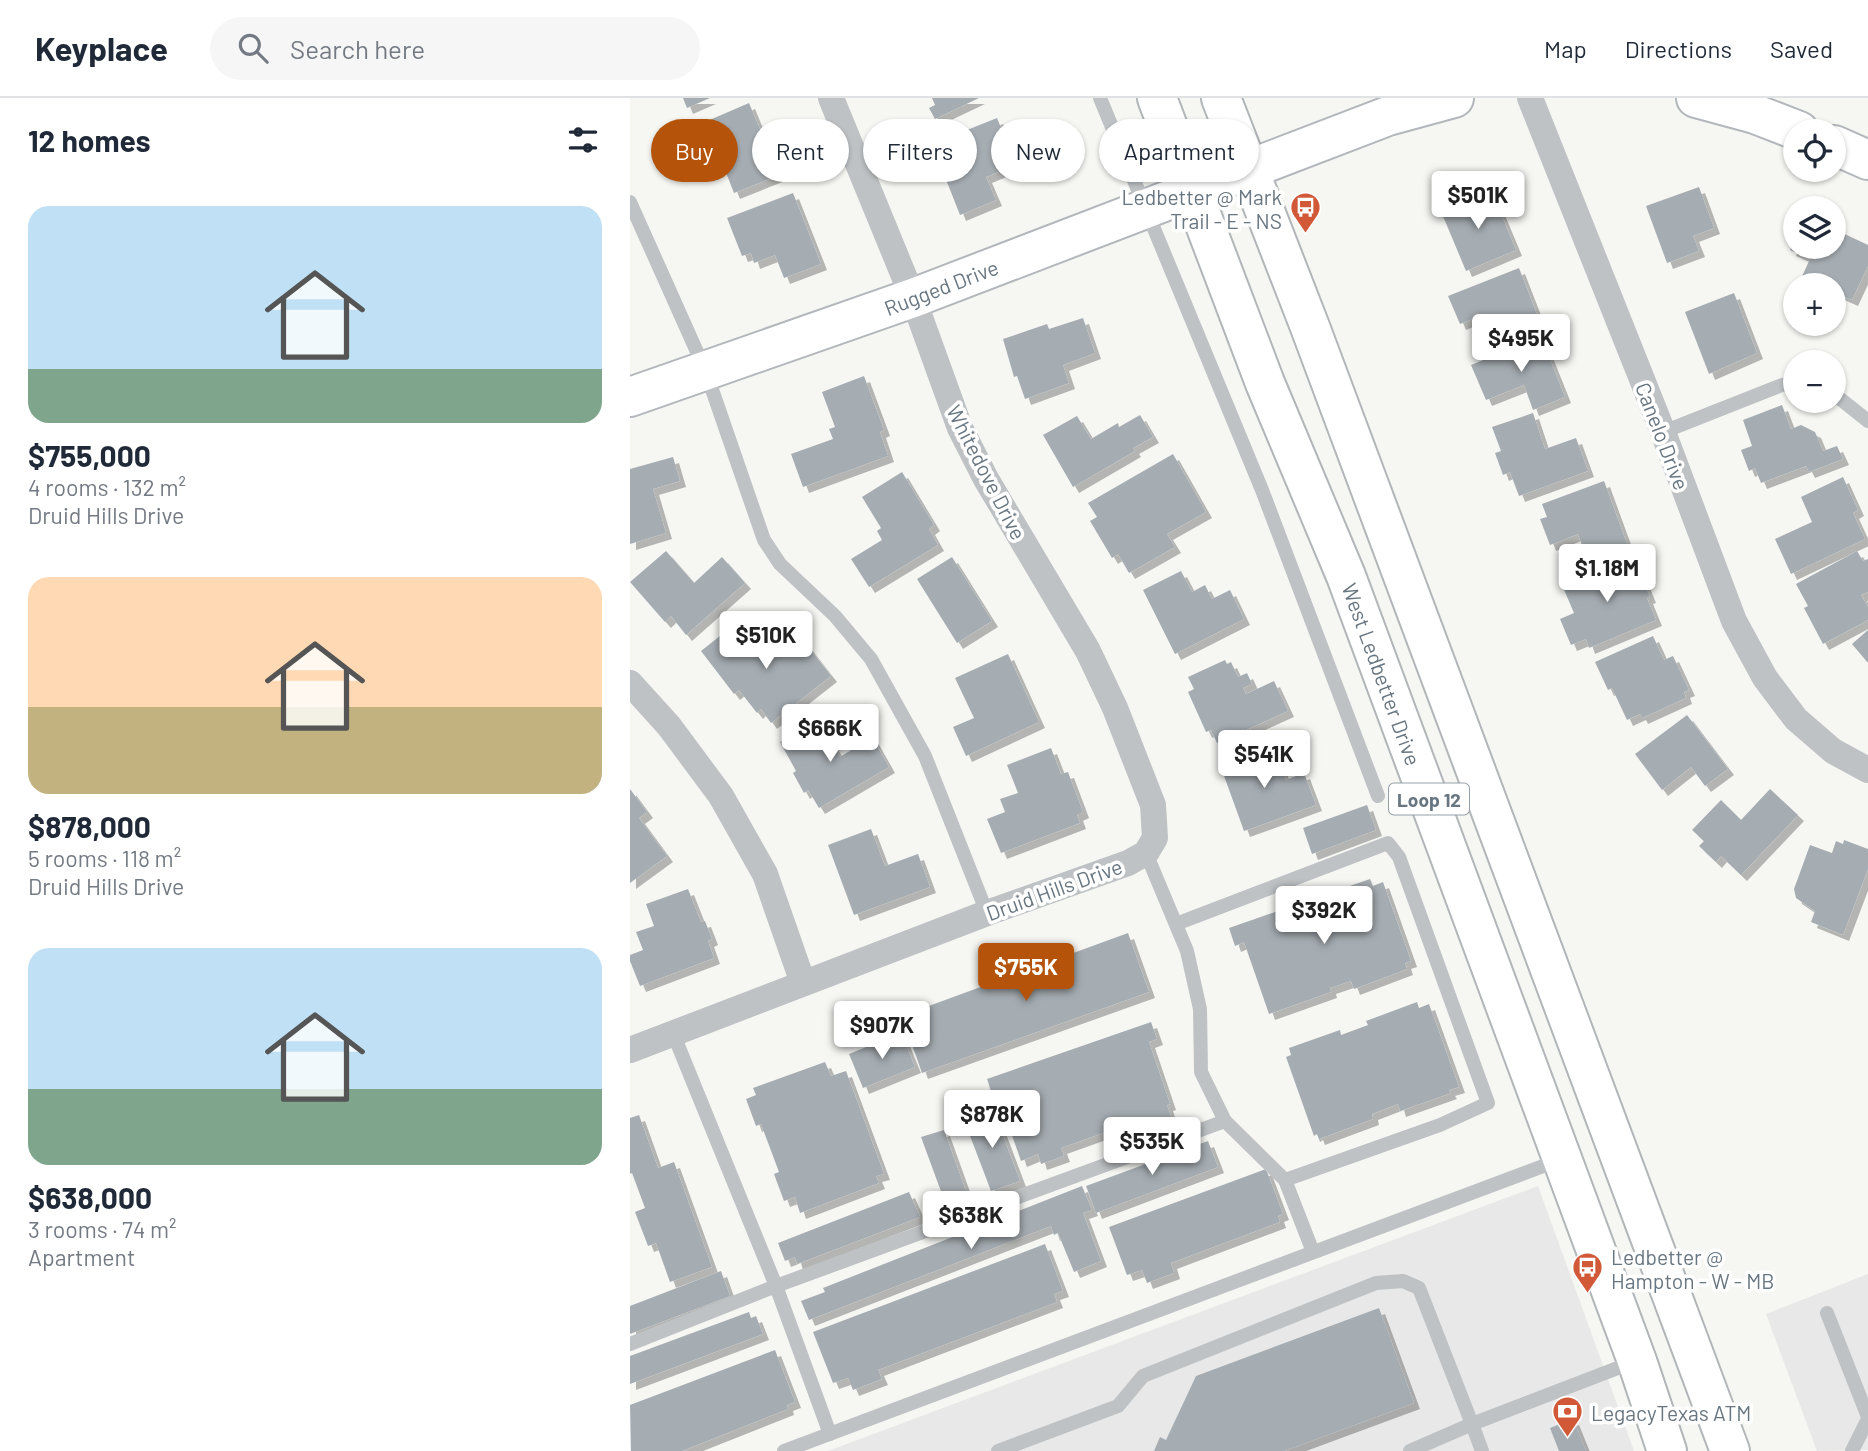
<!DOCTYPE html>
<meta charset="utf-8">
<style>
:root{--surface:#fff;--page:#f6f6f7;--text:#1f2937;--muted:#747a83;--line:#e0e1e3;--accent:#b45309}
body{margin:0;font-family:Barlow,sans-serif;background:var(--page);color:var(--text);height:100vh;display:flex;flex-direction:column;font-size:26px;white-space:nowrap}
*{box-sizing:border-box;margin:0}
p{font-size:23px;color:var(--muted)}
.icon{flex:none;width:38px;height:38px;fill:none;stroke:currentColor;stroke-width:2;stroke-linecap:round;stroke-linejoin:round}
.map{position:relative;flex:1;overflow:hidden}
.side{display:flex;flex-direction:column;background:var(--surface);width:630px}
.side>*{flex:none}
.guide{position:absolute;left:21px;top:21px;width:665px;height:63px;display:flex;gap:14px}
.fabs{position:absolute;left:1153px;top:21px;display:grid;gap:14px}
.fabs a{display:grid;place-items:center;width:63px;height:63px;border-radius:50%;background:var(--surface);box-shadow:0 2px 5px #0004;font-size:35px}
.price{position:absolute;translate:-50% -60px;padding:0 16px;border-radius:7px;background:#fff;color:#222;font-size:23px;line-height:46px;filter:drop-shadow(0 2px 4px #0008)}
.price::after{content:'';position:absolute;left:50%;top:42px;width:21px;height:16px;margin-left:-10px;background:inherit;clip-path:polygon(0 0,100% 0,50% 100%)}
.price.on{background:var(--accent);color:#fff}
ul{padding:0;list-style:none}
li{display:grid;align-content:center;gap:14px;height:371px;padding:0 28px}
li span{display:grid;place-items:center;height:217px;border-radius:21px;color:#555}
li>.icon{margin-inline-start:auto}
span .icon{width:126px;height:126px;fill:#fffc;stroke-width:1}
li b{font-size:30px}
h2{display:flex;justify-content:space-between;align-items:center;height:84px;padding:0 28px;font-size:30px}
.chip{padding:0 24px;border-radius:32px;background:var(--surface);box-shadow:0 2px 5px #0004;font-size:24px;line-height:63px}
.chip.on{background:var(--accent);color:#fff}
header{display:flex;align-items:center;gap:42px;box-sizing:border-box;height:98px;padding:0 35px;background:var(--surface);border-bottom:2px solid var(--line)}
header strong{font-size:33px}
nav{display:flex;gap:38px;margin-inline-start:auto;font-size:24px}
.search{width:490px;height:63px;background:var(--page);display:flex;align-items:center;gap:18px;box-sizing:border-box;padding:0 24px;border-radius:38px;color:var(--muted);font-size:26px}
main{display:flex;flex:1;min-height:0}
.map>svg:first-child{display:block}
.built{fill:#e7e8e7}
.building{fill:#a6adb2;filter:url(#shadow)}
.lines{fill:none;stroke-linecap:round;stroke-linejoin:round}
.secondary-casing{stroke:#b3b7bb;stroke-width:42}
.primary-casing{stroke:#b2b6b9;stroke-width:42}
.lane{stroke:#bec2c5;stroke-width:14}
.street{stroke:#bec2c5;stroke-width:26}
.secondary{stroke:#fff;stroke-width:38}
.primary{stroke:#fff;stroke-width:38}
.labels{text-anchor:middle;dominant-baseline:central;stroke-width:7;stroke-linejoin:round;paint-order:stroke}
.shield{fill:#fff;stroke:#959fa7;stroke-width:2}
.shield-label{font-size:19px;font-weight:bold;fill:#687681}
.poi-label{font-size:21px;fill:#687681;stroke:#fff;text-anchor:start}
.street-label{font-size:21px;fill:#687681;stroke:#fff}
</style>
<header>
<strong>Keyplace</strong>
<div class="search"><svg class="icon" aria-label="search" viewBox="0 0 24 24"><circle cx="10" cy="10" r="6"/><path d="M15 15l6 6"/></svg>Search here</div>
<nav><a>Map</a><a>Directions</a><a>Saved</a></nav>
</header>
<main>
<section class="side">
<h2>12 homes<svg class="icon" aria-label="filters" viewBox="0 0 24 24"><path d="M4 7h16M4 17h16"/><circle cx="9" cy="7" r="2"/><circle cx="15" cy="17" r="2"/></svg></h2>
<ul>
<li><span style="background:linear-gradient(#bfe0f5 75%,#7fa58c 0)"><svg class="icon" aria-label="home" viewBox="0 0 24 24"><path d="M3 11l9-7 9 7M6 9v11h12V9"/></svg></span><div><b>$755,000</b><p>4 rooms · 132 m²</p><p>Druid Hills Drive</p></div></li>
<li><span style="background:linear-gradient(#ffd9b3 60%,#c2b280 0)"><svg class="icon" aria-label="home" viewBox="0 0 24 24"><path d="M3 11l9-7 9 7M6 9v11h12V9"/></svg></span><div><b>$878,000</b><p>5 rooms · 118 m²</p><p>Druid Hills Drive</p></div></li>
<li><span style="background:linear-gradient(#bfe0f5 65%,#7fa58c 0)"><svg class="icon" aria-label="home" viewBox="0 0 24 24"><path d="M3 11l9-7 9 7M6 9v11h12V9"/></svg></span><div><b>$638,000</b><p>3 rooms · 74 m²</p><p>Apartment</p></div></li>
</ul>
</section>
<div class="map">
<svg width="1238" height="1353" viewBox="0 0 1238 1353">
<defs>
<filter id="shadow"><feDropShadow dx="6" dy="6" stdDeviation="0" flood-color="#0004"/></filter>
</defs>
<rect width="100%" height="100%" fill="#f6f6f3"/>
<g class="built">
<path d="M 908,1088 L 1004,1353 L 198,1353 Z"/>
<path d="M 1238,1176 L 1238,1352 L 1187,1353 L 1136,1216 Z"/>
</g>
<g class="building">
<path d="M 53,0 L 80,0 L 57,10 Z"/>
<path d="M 302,0 L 349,0 L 305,21 L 299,10 L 305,7 Z"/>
<path d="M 119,5 L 149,77 L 104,95 L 93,67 L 77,73 L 68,51 L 84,45 L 75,24 Z"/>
<path d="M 367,20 L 382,57 L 369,63 L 373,72 L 356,79 L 366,102 L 330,117 L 302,46 Z"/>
<path d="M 1069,89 L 1084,130 L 1063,138 L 1069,153 L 1037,165 L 1016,108 Z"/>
<path d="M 853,93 L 859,107 L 866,104 L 886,152 L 836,173 L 810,111 Z"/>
<path d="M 163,95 L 191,166 L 154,180 L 145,157 L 124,165 L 121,155 L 112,158 L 97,120 Z"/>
<path d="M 1204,131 L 1238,147 L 1238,168 L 1222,202 L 1204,194 L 1204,187 L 1168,187 L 1180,161 L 1160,152 L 1166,140 L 1166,149 L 1204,149 Z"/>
<path d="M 889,170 L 913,232 L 863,252 L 850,218 L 830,226 L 818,198 Z"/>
<path d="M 1104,195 L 1127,255 L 1079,276 L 1055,214 Z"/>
<path d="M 453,220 L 465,255 L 433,267 L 439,285 L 395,301 L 387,278 L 384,279 L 373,241 L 417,226 L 419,231 Z"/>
<path d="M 911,239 L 935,299 L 903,312 L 894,287 L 856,302 L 841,267 Z"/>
<path d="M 234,278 L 254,332 L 250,334 L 258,358 L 173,389 L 161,356 L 203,341 L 199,331 L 205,329 L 192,294 Z"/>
<path d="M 1152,307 L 1161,331 L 1171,327 L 1185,334 L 1193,353 L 1207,348 L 1213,361 L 1179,374 L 1176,368 L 1131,385 L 1125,370 L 1119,373 L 1111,352 L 1122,348 L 1113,322 Z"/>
<path d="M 903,315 L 915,351 L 946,340 L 958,373 L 889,398 L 880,374 L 873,377 L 865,355 L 871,353 L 862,329 Z"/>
<path d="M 510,317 L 523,339 L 503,350 L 505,353 L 443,389 L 413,337 L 447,318 L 461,341 L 488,325 L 489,329 Z"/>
<path d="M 543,356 L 576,414 L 537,436 L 545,449 L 499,475 L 488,456 L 482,460 L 460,423 L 467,419 L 458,405 Z"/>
<path d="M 43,359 L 50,383 L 23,391 L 36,435 L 0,446 L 0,371 Z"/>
<path d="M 272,374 L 304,427 L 299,431 L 308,447 L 239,489 L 221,461 L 252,442 L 247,433 L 251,430 L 232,399 Z"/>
<path d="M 1213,379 L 1228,412 L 1223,415 L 1235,441 L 1161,476 L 1145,441 L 1182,424 L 1171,399 Z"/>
<path d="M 974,383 L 997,446 L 957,461 L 948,436 L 920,447 L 910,421 L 917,419 L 912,406 Z"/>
<path d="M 36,453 L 64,485 L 92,459 L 115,485 L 56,537 L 41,518 L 35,524 L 0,484 Z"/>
<path d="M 1227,453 L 1233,463 L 1238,461 L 1238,494 L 1231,497 L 1238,509 L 1238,522 L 1193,546 L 1174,510 L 1178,508 L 1166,486 Z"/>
<path d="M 1003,457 L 1020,499 L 1017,500 L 1026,522 L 959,550 L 956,541 L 941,547 L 930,521 L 944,515 L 932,487 Z"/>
<path d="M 322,459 L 362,523 L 327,545 L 287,481 Z"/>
<path d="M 551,473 L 562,494 L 575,487 L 582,501 L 600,492 L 614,521 L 545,556 L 513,492 Z"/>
<path d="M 105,526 L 122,547 L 135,538 L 148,554 L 169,537 L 201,578 L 141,625 L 131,611 L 127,615 L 109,592 L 104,596 L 71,553 Z"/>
<path d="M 1238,532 L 1238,565 L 1222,546 Z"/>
<path d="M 1023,538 L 1034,562 L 1043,558 L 1059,592 L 1054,594 L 1056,600 L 1012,620 L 1010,616 L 997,622 L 982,590 L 978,592 L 965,564 Z"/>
<path d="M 378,556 L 409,624 L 336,658 L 323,629 L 344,620 L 325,580 Z"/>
<path d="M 595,562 L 597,566 L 601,564 L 608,579 L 617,575 L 622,586 L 613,590 L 616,596 L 644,583 L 658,613 L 587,645 L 581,632 L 576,634 L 558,594 L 564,591 L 558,579 Z"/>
<path d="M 1057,617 L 1098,671 L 1075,688 L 1061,669 L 1032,692 L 1005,656 Z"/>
<path d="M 188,622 L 210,659 L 242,639 L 259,669 L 189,710 L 178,692 L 174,695 L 163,675 L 166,673 L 150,644 Z"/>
<path d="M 629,649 L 638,673 L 650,668 L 656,682 L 674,675 L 686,707 L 614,733 L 589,664 Z"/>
<path d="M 421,650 L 431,676 L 438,674 L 453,714 L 447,717 L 450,725 L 371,755 L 357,721 L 375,714 L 370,701 L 388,695 L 377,667 Z"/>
<path d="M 0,691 L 17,714 L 9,720 L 37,758 L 0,785 Z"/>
<path d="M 1140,691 L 1168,717 L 1111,777 L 1091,758 L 1086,764 L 1069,748 L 1074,743 L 1062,732 L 1091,702 L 1111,722 Z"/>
<path d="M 737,707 L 746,732 L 682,756 L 673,730 Z"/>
<path d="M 241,731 L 255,768 L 288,756 L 300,789 L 224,817 L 198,747 Z"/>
<path d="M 1214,742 L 1238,751 L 1238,771 L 1213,837 L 1181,824 L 1185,813 L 1166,800 L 1164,791 L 1180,747 L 1202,755 L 1206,743 L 1213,746 Z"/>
<path d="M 740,781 L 743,788 L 753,784 L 781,863 L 775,865 L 777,871 L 724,891 L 721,883 L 700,890 L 701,894 L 639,916 L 614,844 L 605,848 L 599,830 L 662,808 L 665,816 L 693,805 L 691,798 Z"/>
<path d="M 58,791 L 71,824 L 75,823 L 82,841 L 78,843 L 84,860 L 10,888 L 0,863 L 0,857 L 13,852 L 6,834 L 24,828 L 16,806 Z"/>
<path d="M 498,835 L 519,894 L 292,975 L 274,924 L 279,922 L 277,916 Z"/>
<path d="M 787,904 L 789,910 L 799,906 L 829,989 L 819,992 L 821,995 L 770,1013 L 768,1006 L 742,1016 L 743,1021 L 689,1041 L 687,1036 L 684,1038 L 656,959 L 661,957 L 659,950 L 710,932 L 711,937 L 738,927 L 736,923 Z"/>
<path d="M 521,924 L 527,941 L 519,944 L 540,1006 L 537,1007 L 542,1022 L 516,1031 L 512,1021 L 431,1050 L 434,1058 L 411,1066 L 408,1056 L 391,1063 L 370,1003 L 365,1005 L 357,981 Z"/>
<path d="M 271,935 L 285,969 L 233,990 L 219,956 Z"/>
<path d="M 195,964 L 201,978 L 216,973 L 254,1076 L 246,1078 L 249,1085 L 170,1115 L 165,1099 L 154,1103 L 144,1076 L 149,1074 L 131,1026 L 126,1028 L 116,1001 L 126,997 L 123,990 Z"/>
<path d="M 363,1011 L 390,1083 L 361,1093 L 334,1022 Z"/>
<path d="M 9,1017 L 28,1070 L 44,1064 L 82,1169 L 40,1184 L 26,1145 L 18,1148 L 5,1114 L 15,1110 L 2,1075 L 0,1076 L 0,1020 Z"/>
<path d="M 314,1032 L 338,1099 L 316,1107 L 291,1039 Z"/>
<path d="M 578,1043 L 588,1069 L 466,1115 L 456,1088 Z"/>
<path d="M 636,1071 L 653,1116 L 648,1118 L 650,1124 L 541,1165 L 544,1175 L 517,1185 L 512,1172 L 497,1177 L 479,1129 Z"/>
<path d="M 452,1088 L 462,1112 L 453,1115 L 471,1163 L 444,1174 L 428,1135 L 424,1137 L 421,1128 L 179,1222 L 171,1203 L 195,1194 L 193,1190 Z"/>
<path d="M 279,1094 L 290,1119 L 167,1166 L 165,1159 L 155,1163 L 148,1145 Z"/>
<path d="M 415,1146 L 433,1193 L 424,1196 L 427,1204 L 248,1272 L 252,1281 L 223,1292 L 218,1280 L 203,1285 L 183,1234 Z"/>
<path d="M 91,1173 L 100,1198 L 0,1236 L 0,1208 Z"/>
<path d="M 749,1210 L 784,1305 L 654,1353 L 524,1353 L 530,1339 L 536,1342 L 566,1278 Z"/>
<path d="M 119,1214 L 121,1220 L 126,1218 L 133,1236 L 0,1286 L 0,1258 Z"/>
<path d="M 145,1252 L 165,1304 L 157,1307 L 158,1311 L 52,1353 L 1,1353 L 0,1307 Z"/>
<path d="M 943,1321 L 956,1353 L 929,1353 L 920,1330 Z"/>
</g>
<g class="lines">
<defs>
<g id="secondary">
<path d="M 1066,0 L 1125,16 L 1169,33"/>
<path d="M 1204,47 L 1238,62"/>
<path d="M 0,299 L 283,200 L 758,18 L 824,0"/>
</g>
<g id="primary">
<path d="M 527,0 L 635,285 L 716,478 L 1007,1263 L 1037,1353"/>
<path d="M 591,0 L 680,229 L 1100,1353"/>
</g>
</defs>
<use href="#secondary" class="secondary-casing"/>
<use href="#primary" class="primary-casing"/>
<g class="lane">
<path d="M 470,0 L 632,392 L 748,698"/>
<path d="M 0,104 L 76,274 L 134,442 L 150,466 L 205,518 L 241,561 L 295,658 L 357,815"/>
<path d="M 1204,296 L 1238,323"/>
<path d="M 1033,334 L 1152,287 L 1166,284"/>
<path d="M 546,826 L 758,745 L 769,759 L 858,1005 L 810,1027 L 655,1082 L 595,1023"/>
<path d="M 43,935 L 146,1188 L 200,1336"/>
<path d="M 655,1082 L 683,1154"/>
<path d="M 1197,1215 L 1238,1319"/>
<path d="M 0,1246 L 146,1188 L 595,1023 L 571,974 L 570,911 L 557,853 L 516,755"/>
<path d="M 154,1353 L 932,1061"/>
<path d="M 368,1353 L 488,1308 L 513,1278 L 746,1185 L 773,1183 L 789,1190 L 842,1326 L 1006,1263"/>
<path d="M 780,1353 L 842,1326 L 852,1353"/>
<path d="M 1222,1353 L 1238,1321"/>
</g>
<g class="street">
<path d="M 900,0 L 1033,334 L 1104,523 L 1135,580 L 1166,621 L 1203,653 L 1238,672"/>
<path d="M 0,585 L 39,628 L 91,698 L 135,776 L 173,885"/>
<path d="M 0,952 L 357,815 L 498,765 L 516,755 L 525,740 L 523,707 L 485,610 L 458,553 L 356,381 L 330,330 L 283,200 L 201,0"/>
</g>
<use href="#secondary" class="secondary"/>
<use href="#primary" class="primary"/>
</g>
<defs>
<symbol id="bus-pin" viewBox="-11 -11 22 30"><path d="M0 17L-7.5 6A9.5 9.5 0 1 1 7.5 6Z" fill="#d25937" stroke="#fff"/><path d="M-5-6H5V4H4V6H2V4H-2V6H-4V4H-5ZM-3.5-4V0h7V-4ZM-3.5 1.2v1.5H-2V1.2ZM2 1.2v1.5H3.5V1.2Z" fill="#fff"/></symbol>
<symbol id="bank-pin" viewBox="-11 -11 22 30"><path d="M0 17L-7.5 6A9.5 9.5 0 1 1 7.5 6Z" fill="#d25937" stroke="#fff"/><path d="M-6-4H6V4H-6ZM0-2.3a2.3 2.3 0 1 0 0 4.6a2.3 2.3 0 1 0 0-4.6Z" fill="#fff"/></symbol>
</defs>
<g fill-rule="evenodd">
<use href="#bus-pin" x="658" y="92" width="35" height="47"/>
<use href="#bus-pin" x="940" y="1152" width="35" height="47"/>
<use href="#bank-pin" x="920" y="1296" width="35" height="47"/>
</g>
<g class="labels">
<rect class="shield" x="759" y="685.5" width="80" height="31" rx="5"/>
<g class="shield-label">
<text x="799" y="701">Loop 12</text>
</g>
<g class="poi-label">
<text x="652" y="98" text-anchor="end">Ledbetter @ Mark<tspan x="652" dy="24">Trail - E - NS</tspan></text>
<text x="981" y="1158">Ledbetter @<tspan x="981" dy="24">Hampton - W - MB</tspan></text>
<text x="961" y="1314">LegacyTexas ATM</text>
</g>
<g class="street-label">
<text transform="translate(311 189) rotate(-21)">Rugged Drive</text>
<text transform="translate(1033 338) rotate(69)">Canelo Drive</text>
<text transform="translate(357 374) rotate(63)">Whitedove Drive</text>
<text transform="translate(752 576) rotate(70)">West Ledbetter Drive</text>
<text transform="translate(424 791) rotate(-20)">Druid Hills Drive</text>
</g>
</g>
</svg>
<div class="fabs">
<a><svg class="icon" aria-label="locate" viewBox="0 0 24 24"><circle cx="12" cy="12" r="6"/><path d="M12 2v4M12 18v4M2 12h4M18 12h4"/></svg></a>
<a><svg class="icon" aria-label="layers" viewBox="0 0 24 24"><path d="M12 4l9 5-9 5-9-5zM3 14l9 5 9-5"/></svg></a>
<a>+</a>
<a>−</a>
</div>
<b class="price" style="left:848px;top:133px">$501K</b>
<b class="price" style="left:891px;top:276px">$495K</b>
<b class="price" style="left:977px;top:506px">$1.18M</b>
<b class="price" style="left:136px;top:573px">$510K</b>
<b class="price" style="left:200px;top:666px">$666K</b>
<b class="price" style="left:634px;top:692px">$541K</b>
<b class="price" style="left:694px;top:848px">$392K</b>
<b class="price on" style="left:396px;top:905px">$755K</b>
<b class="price" style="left:252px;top:963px">$907K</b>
<b class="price" style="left:362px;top:1052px">$878K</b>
<b class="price" style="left:522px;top:1079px">$535K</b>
<b class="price" style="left:341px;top:1153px">$638K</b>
<div class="guide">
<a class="chip on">Buy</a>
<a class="chip">Rent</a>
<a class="chip">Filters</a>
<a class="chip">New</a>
<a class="chip">Apartment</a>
</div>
</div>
</main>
